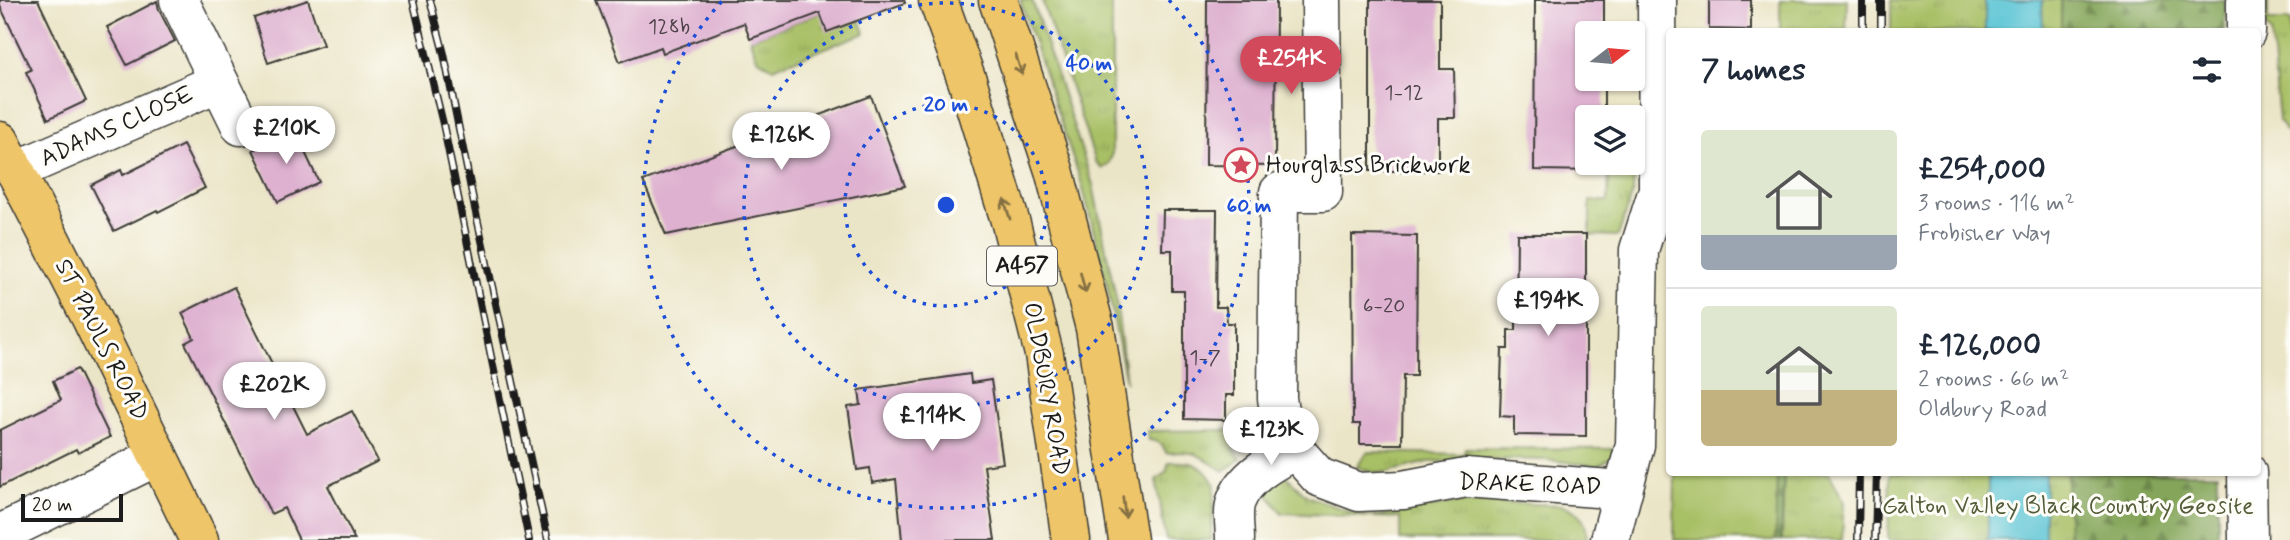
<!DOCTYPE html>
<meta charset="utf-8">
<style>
:root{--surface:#fff;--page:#f6f6f7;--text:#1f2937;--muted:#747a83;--line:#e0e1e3;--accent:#d1495b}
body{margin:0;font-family:Mynerve,sans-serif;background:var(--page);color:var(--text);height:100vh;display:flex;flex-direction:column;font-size:26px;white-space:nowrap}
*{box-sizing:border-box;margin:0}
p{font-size:23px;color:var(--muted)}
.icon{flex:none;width:38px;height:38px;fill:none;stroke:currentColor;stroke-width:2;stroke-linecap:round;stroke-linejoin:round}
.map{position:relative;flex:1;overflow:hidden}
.side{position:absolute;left:1666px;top:28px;width:595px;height:448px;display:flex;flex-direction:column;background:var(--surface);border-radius:7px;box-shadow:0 2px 5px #0004}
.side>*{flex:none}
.needle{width:46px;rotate:74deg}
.buttons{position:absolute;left:1575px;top:21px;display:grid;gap:14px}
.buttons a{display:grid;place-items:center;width:70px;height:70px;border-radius:7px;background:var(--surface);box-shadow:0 2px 5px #0004;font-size:35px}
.scale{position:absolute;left:21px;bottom:18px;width:102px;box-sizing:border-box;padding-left:7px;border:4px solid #1c1c1c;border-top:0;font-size:19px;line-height:24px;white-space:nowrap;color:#1c1c1c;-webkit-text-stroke:5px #fdfcf7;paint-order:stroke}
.price{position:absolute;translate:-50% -60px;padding:0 16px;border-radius:24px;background:#fff;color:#222;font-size:23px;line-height:46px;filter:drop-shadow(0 2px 4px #0008)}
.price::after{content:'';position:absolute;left:50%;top:42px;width:21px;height:16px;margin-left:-10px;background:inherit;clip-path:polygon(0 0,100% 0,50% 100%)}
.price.active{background:var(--accent);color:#fff}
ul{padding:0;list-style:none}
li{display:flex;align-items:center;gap:21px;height:175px;padding:0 35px}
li+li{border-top:2px solid var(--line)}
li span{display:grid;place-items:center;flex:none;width:196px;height:140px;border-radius:7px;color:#555}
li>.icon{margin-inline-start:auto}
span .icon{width:84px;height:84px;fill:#fffc;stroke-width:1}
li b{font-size:30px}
h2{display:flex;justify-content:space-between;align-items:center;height:84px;padding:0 35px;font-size:30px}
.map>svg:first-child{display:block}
.grass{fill:url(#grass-tufts);stroke:#626e40;stroke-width:2}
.forest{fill:url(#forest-firs);stroke:#50613b;stroke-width:2}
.pitch{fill:#a7bf65;stroke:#626e40;stroke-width:2}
.water{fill:#5ac4d4;stroke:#3b7078;stroke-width:2}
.building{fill:#deb1d0}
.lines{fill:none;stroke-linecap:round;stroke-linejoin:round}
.minor-casing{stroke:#3b3a36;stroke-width:41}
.major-casing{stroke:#3b3a36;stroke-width:41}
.minor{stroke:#fff;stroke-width:38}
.major{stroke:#eec569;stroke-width:38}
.rail-casing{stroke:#1c1c1c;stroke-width:8}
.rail{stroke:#fdfcf7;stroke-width:5;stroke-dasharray:16;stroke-linecap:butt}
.oneway{stroke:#857042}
.ring{fill:none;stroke:#1d4ed8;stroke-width:3.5;stroke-dasharray:3.5 7}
.labels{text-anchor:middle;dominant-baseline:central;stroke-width:6;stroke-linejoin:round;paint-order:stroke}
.number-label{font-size:21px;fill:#4c4149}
.shield{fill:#fdfcf7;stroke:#605f5e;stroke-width:2}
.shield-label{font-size:23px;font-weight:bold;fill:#1c1c1c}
.street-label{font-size:24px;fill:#1c1c1c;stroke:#fdfcf7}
.poi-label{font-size:24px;fill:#1c1c1c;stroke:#fdfcf7;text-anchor:start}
.park-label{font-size:24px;fill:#545d39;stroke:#fdfcf7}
.centre{fill:#1d4ed8;stroke:#fdfcf7;stroke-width:3.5}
.ring-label{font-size:21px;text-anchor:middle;font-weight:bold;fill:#1d4ed8;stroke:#fdfcf7;stroke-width:6;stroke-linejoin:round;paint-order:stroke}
</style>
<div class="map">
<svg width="2290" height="540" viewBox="0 0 2290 540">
<defs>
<pattern id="grass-tufts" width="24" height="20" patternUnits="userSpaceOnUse" patternTransform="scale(1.75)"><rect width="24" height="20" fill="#a7bf65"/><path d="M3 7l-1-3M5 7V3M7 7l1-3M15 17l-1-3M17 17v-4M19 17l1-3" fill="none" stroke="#8fa457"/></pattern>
<pattern id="forest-firs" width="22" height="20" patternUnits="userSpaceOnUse" patternTransform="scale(1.75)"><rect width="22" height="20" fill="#85a65a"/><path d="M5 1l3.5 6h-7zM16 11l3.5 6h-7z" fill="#6c864a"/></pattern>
</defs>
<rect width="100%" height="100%" fill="#fdfcf7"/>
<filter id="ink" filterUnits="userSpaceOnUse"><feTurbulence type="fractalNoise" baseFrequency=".0143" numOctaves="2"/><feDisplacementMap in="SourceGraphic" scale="14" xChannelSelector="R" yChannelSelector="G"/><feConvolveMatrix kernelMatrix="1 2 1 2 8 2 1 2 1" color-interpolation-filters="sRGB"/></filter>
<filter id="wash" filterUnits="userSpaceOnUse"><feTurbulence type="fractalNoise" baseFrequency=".00686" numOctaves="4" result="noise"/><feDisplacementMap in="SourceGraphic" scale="28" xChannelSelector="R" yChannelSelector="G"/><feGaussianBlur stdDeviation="1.57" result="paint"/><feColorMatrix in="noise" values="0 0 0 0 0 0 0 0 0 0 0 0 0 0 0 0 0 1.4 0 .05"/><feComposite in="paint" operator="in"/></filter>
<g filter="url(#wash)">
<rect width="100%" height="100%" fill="#ebe5c7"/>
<g class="grass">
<path d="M 1020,0 L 1032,0 L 1093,185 L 1116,298 L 1126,382 L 1106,279 L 1082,185 Z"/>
<path d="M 1042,0 L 1112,0 L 1112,155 L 1109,163 L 1102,169 L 1096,163 Z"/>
<path d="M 1780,0 L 1847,0 L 1846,31 L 1780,31 Z"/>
<path d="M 1891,0 L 2225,0 L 2225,31 L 1891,32 Z"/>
<path d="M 2262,0 L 2268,0 L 2268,21 L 2290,21 L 2290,132 L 2285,131 L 2279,121 L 2271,32 L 2262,22 Z"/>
<path d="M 820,13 L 860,20 L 865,33 L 773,68 L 757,58 L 750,39 Z"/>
<path d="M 1609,170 L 1634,170 L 1633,192 L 1618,236 L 1590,235 L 1590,201 L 1608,201 Z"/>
<path d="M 1234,430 L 1235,451 L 1240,459 L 1224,471 L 1196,454 L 1183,452 L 1166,453 C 1163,444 1158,441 1149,440 L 1147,431 Z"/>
<path d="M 1465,448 L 1616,449 L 1612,457 L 1598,466 L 1548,460 L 1480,459 L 1428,462 L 1388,472 L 1372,472 L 1357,467 L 1367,452 L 1464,454 Z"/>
<path d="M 1169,462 C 1192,461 1203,463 1215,485 L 1211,540 L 1166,540 L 1156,480 L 1166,472 Z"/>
<path d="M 1281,471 L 1307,496 L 1350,512 L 1371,517 L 1454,503 L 1474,502 L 1561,505 C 1579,510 1589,521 1586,540 L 1400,540 L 1400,518 L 1282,513 L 1261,486 Z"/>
<path d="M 1784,473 L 1829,473 L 1844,501 L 1842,540 L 1782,540 Z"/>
<path d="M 1890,473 L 2218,473 L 2218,540 L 1888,540 Z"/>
</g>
<g class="forest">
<rect x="2061" y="0" width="164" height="31"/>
<path d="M 1777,473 L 1784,473 L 1781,540 L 1775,540 Z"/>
<path d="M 2067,473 L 2218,473 L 2218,540 L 2069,540 Z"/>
</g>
<path class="pitch" d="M 1675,473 L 1777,473 L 1775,540 L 1674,540 Z"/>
<g class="water">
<path d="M 1985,0 L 2042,0 L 2043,31 L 1985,31 Z"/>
<rect x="1988" y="473" width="57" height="67"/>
</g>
<g id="blocks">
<g class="building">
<path d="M 0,0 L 38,0 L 86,101 L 48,119 L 26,72 L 31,70 L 0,6 Z"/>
<path d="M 308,0 L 323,45 L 268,63 L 254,18 Z"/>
<path d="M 596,0 L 904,0 L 905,3 L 827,32 L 820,13 L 750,39 L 744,23 L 663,53 L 661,47 L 620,62 Z"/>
<path d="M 1207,0 L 1276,0 L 1275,166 L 1206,165 Z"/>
<path d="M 1370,0 L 1440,0 L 1440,69 L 1454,69 L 1455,118 L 1438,118 L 1438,171 L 1370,171 Z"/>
<path d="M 1535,0 L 1604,0 L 1604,33 L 1587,33 L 1587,79 L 1604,79 L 1604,117 L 1587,117 L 1587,163 L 1603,163 L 1603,171 L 1534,170 Z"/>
<path d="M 1709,0 L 1751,0 L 1751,30 L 1709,29 Z"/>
<path d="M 157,1 L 159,10 L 175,41 L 127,65 L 107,27 Z"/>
<path d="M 871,96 L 905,186 L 666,235 L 643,181 Z"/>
<path d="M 295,131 L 319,182 L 278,202 L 253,150 Z"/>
<path d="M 183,145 L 205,188 L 158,212 L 157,210 L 114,231 L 91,185 L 121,170 L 123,175 Z"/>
<path d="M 1163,210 L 1217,210 L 1216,307 L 1226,307 L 1227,323 L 1234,323 L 1234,395 L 1226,395 L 1226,420 L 1184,419 L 1184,291 L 1172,291 L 1172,250 L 1162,250 Z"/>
<path d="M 1517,234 L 1586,234 L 1586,436 L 1514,435 L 1514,417 L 1500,416 L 1502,349 L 1508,349 L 1508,330 L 1516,330 Z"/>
<path d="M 1352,235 L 1417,236 L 1416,376 L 1403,376 L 1402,444 L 1360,444 L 1360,424 L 1353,424 Z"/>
<path d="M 234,287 L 307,434 L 352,411 L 378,461 L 328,486 L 355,540 L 299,540 L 284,508 L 271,514 L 185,343 L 194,338 L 182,313 Z"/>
<path d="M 77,369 L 110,437 L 78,453 L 76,449 L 0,487 L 0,430 L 61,400 L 53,381 Z"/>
<path d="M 970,374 L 971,383 L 991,380 L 1003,463 L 984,466 L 995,540 L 902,540 L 896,479 L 872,483 L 870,468 L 857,470 L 848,407 L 861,405 L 859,390 Z"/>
</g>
</g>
</g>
<g filter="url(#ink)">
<use href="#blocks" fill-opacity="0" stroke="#3b3a36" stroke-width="2"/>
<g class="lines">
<defs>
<g id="minor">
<path d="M 179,0 L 241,126"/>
<path d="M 1321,0 L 1323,192 L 1279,192 L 1277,398 L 1281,424 L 1295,450 L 1319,477 L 1359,492 L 1403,490 L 1466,478 L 1623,490"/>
<path d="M 2246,0 L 2246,32"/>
<path d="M 15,171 L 219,82"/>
<path d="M 2247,472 L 2248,540"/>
<path d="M 0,534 L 158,456"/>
<path d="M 1235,540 C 1235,528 1232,512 1236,501 C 1245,476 1273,462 1295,450"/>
<path d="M 1610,540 L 1635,445 L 1639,250 L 1658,190 L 1657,0"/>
</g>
<g id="major">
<path d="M 938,0 L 968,83 L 1011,224 L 1044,354 L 1071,540"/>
<path d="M 998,0 L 1054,170 L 1095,328 L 1128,540"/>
<path d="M 0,141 L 90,316 L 199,540"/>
</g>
</defs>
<use href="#minor" class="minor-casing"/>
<use href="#major" class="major-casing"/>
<use href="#minor" class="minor"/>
<use href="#major" class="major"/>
<defs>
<g id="rail">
<path d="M 413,0 L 443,124 L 529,540"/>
<path d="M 430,0 L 444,54 L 474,204 L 548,540"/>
<path d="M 1863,32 L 1863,0"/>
<path d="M 1881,32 L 1881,0"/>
<path d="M 1858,540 L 1859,472"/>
<path d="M 1875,540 L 1877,472"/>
</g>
</defs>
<use href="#rail" class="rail-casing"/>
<use href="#rail" class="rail"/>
</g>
<defs><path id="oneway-shaft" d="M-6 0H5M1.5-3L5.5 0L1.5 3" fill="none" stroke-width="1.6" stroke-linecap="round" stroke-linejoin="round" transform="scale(1.75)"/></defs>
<g class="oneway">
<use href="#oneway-shaft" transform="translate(1019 65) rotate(72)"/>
<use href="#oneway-shaft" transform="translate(1007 209) rotate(-107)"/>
<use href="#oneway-shaft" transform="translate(1083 283) rotate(76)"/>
<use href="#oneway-shaft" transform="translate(1124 507) rotate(83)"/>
</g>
</g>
<g class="ring">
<circle cx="946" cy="205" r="101"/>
<circle cx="946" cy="205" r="202"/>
<path d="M1169 0A303 303 0 1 1 723 0"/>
</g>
<defs>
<symbol id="sight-ring" viewBox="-11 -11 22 22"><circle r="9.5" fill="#fdfcf7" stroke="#d1495b" stroke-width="1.5"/><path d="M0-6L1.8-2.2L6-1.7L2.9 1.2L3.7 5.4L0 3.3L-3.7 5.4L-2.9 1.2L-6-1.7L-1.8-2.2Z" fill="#d1495b"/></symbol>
</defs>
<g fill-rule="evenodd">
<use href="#sight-ring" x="1222" y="146" width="38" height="38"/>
</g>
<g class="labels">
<g class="number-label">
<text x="669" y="27">128b</text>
<text x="1404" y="93">1-12</text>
<text x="1384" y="306">6-20</text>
<text x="1205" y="358">1-7</text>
</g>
<rect class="shield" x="987" y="246.5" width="70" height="39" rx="5"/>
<g class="shield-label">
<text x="1022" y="266">A457</text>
</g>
<g class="street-label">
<text transform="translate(117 127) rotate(-24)">ADAMS CLOSE</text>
<text transform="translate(101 340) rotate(63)">ST PAULS ROAD</text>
<text transform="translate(1046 389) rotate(80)">OLDBURY ROAD</text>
<text transform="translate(1530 485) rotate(2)">DRAKE ROAD</text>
</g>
<g class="poi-label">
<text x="1266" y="165">Hourglass Brickwork</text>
</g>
<g class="park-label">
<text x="2068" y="506">Galton Valley Black Country Geosite</text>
</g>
</g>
<circle cx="946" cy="205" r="10" class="centre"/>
<g class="ring-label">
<text x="1089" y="70">40 m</text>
<text x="946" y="111">20 m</text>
<text x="1249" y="212">60 m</text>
</g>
</svg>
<div class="buttons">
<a><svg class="needle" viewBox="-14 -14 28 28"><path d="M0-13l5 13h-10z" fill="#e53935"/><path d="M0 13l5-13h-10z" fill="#747a83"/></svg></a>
<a><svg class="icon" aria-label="layers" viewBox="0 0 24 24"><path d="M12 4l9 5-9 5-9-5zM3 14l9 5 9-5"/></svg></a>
</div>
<div class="scale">20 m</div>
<b class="price active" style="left:1291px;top:96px">£254K</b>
<b class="price" style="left:286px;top:166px">£210K</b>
<b class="price" style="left:781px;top:172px">£126K</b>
<b class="price" style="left:1548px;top:338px">£194K</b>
<b class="price" style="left:274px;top:422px">£202K</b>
<b class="price" style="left:932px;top:453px">£114K</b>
<b class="price" style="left:1271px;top:467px">£123K</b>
<section class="side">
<h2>7 homes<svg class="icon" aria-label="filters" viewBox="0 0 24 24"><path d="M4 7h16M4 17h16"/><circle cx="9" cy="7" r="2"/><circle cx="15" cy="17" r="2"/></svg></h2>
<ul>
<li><span style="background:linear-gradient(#dfe7d0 75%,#9aa5b1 0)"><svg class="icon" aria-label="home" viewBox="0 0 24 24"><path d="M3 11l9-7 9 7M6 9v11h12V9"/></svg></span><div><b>£254,000</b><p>3 rooms · 116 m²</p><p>Frobisher Way</p></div></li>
<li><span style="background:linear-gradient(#dfe7d0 60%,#c2b280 0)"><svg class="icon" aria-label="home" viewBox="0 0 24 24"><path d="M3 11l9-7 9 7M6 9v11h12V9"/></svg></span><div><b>£126,000</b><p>2 rooms · 66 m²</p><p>Oldbury Road</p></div></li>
</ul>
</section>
</div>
